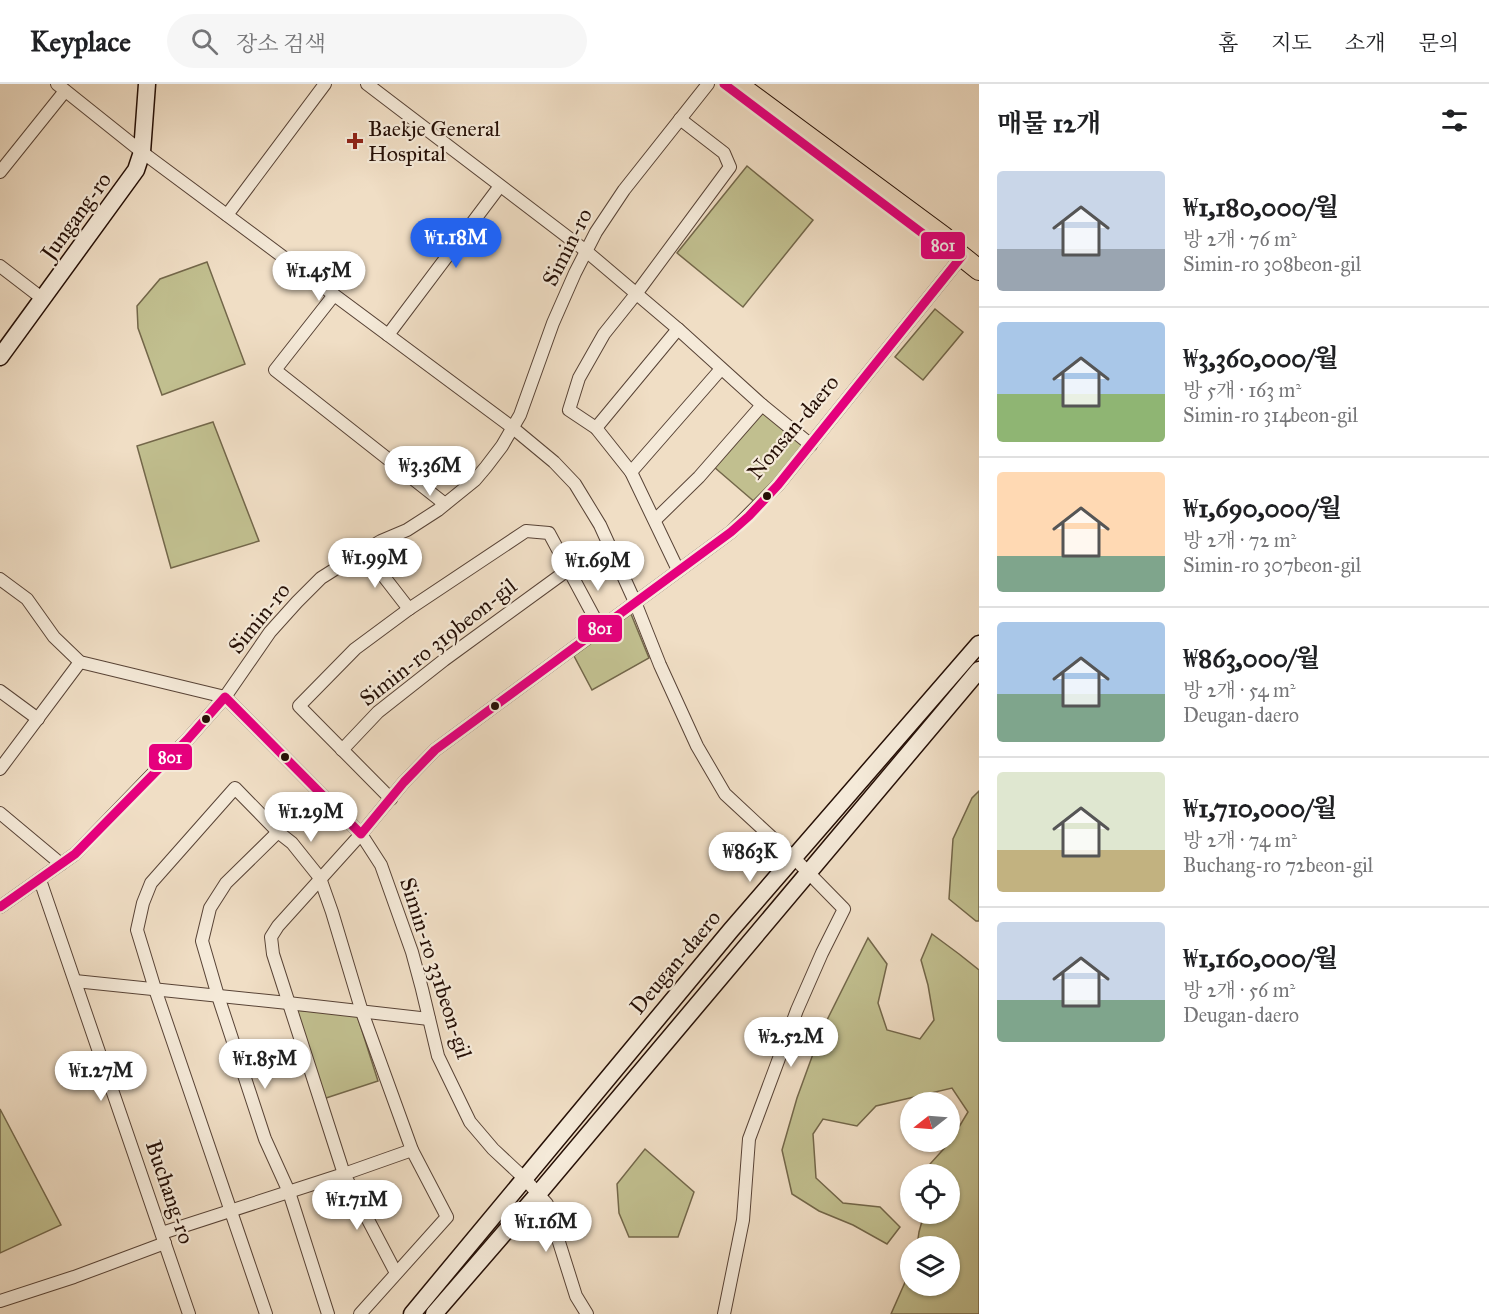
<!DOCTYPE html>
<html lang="ko">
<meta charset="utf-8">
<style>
:root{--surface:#fff;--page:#f6f6f6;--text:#202124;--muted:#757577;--line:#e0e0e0;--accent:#2563eb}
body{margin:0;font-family:"IM FELL Great Primer","Noto Serif KR",serif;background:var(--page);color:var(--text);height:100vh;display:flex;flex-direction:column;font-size:22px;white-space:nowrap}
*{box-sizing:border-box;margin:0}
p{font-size:20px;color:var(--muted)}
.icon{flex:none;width:33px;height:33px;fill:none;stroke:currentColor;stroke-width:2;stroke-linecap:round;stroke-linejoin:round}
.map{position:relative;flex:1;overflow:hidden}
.details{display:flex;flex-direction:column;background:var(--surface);width:510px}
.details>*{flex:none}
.needle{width:39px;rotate:253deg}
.fabs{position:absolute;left:900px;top:1008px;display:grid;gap:12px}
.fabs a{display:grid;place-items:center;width:60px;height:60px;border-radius:50%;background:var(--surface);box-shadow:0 2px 4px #0004;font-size:30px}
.price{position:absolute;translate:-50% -51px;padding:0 14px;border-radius:21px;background:#fff;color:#222;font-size:20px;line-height:39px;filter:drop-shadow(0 2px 3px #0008)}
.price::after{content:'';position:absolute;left:50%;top:36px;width:18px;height:14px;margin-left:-9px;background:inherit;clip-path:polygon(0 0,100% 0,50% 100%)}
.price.selected{background:var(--accent);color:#fff}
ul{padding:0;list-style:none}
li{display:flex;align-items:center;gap:18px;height:150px;padding:0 18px}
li+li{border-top:2px solid var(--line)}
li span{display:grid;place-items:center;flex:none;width:168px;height:120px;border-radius:6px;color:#555}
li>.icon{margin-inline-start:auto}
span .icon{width:72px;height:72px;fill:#fffc;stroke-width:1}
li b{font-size:26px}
h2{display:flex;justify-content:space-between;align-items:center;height:72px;padding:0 18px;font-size:26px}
header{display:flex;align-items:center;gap:36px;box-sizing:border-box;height:84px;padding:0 30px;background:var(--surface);border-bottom:2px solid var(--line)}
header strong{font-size:28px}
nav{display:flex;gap:33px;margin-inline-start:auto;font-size:21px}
.search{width:420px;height:54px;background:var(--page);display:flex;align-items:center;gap:15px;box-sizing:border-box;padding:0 21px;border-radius:33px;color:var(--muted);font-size:22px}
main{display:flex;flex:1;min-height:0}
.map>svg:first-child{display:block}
.green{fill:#c1bf8f;stroke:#73674a;stroke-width:1.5}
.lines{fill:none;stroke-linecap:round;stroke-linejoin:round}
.street-casing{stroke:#584336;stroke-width:14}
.secondary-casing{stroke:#250f06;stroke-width:19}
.primary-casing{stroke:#250f06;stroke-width:22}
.street{stroke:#f5ead9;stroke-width:12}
.secondary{stroke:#f5ead9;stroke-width:16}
.primary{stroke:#f0dec5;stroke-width:20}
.bus-1-casing{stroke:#f5ead9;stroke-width:14}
.bus-1{stroke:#e5007d;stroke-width:9}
.poi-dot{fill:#8f2418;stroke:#f5ead9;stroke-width:2}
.bus-dot{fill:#250f06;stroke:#f5ead9;stroke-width:2}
.labels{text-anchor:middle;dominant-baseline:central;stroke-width:4.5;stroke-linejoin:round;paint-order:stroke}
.poi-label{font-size:22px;fill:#250f06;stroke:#f5ead9;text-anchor:start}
.street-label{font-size:22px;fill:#250f06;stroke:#f5ead9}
.line-badge{stroke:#f5ead9;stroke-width:2}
.badge-label{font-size:16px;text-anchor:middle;font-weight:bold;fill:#fff}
</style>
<header>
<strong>Keyplace</strong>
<div class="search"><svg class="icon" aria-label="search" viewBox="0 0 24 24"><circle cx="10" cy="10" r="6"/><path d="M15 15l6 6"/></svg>장소 검색</div>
<nav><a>홈</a><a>지도</a><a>소개</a><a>문의</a></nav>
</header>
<main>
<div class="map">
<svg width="979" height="1230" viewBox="0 0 979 1230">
<rect width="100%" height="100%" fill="#f0dec5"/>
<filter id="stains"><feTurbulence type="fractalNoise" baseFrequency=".00333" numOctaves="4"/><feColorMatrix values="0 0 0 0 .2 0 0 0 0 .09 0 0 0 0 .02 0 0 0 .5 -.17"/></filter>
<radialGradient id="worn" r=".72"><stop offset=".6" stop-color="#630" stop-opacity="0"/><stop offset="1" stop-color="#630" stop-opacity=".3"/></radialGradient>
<g class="green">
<path d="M 747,82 L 813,136 L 743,223 L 677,169 Z"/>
<path d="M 207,178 L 245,280 L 162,311 L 138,244 L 137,222 L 160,195 Z"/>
<path d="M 935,225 L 963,248 L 923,296 L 895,273 Z"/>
<path d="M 763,326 L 805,361 L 757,420 L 714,383 Z"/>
<path d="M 213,338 L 259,457 L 171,484 L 137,362 Z"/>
<path d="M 631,530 L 649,574 L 592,606 L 574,572 Z"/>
<path d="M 979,707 L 979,837 L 976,837 L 949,815 L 953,755 L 972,714 Z"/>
<path d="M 932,850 L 959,870 L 979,886 L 979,1230 L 891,1230 L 910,1187 L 910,1202 L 950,1202 L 950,1162 L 917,1162 L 919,1148 L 924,1130 L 950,1130 L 950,1090 L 929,1090 L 930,1080 L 950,1058 L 968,1028 L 952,1004 L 876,1022 L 857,1042 L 823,1035 L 813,1050 L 816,1094 L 843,1119 L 880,1123 L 900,1143 L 887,1160 L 853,1141 L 819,1127 L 792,1110 L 782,1066 L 797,1014 L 821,948 L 868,854 L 887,880 L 878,919 L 887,946 L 920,955 L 934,936 L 928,901 L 921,876 Z"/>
<path d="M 295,926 L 357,931 L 378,997 L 323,1015 Z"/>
<path d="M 0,1025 L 61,1141 L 0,1169 Z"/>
<path d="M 645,1065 L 694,1108 L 678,1153 L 629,1153 L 619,1129 L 617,1100 Z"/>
</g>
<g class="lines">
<defs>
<g id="street">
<path d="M 57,0 L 142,68 L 513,344 L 554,378 L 575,400 L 600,441 L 635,518 L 660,581 L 697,662 L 725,710 L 794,774 L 844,825 L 822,869 L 797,926 L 749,1055 L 743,1136 L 724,1230"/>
<path d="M 367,0 L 586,167 L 678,245 L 762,321 L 811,361"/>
<path d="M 0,88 L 65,7"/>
<path d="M 227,131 L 325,0"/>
<path d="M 0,182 L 43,215"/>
<path d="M 334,211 L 275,286 L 445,420"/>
<path d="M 388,251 L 500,102"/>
<path d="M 596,344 L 678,245"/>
<path d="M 631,388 L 721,285"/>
<path d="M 655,436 L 699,393 L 762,321"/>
<path d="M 364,467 L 409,525"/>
<path d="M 678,486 L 631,388 L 596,344 L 569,326 L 579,294 L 604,250 L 636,210 L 730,83 L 724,69 L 680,35"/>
<path d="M 0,495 L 27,515 L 54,553 L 80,578 L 225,613"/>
<path d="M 0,607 L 38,635"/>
<path d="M 225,613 L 361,750 L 381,781 L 412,868 L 422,905 L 438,972 L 470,1038 L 493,1065 L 524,1094 L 547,1120 L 576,1212 L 587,1230"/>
<path d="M 342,666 L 378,628 L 444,576 L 569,485"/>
<path d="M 0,685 L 80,578"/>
<path d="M 391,715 L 299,622 L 355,565 L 409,525 L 526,447 L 549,449 L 600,544"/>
<path d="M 0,729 L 61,780"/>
<path d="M 278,748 L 226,799 L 210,824 L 202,857 L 218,912 L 265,1055 L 289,1108 L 328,1230"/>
<path d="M 40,796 L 189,1230"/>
<path d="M 0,823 L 75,770 L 163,679 L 187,656 L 225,613 L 270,548 L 297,518 L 321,494 L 359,470 L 381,457 L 407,446 L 438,426 L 475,396 L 486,383 L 502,362 L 520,331 L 553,239 L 575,189 L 596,148 L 624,106 L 708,0"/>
<path d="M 75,897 L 288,919 L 429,935"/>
<path d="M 162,1149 L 344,1090 L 412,1066"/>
<path d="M 396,1189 L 344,1090 L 273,870 L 271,853 L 278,842 L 361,750 L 404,698 L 435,666 L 731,448 L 778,401 L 962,172"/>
<path d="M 0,1217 L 74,1193 L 165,1159"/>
<path d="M 266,1230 L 155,905 L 137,846 L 143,819 L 151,799 L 235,704 L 278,748 L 292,759 L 320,794 L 332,828 L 362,928 L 412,1066 L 447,1133 L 360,1230"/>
</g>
<g id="secondary">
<path d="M 0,273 L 136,86 L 142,68 L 147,0"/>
<path d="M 412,1230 L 731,846 L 979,560"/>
<path d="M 434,1230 L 538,1110 L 979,586"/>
</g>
<path id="primary" d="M 737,0 L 944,153 L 949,162 L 979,186"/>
</defs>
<use href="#street" class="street-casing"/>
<use href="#secondary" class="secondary-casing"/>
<use href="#primary" class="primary-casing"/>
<use href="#street" class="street"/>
<use href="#secondary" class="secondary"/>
<use href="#primary" class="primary"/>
<defs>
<path id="bus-1" d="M 0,823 L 75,770 L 187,656 L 225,613 L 361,750 L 404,698 L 435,666 L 731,448 L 749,432 L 778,401 L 962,172 L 949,162 L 938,161 L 724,0"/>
</defs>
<use href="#bus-1" class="bus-1-casing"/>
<use href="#bus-1" class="bus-1"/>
</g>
<path class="poi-dot" d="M352 48h6v6h6v6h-6v6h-6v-6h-6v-6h6z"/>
<g class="bus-dot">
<circle cx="767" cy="412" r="5"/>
<circle cx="495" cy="622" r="5"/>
<circle cx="206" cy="635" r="5"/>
<circle cx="285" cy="673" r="5"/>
</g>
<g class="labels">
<g class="poi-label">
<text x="368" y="44">Baekje General<tspan x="368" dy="25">Hospital</tspan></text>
</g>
<g class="street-label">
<text transform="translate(76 132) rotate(-54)">Jungang-ro</text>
<text transform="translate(567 163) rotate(-63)">Simin-ro</text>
<text transform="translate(793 343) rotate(-50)">Nonsan-daero</text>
<text transform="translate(259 534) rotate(-51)">Simin-ro</text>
<text transform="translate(438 558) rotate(-38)">Simin-ro 319beon-gil</text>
<text transform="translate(675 878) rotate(-50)">Deugan-daero</text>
<text transform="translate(436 884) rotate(72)">Simin-ro 331beon-gil</text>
<text transform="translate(170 1108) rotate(71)">Buchang-ro</text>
</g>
</g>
<g class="line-badge">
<rect x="920" y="147" width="46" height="29" rx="6" fill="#e5007d"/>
<rect x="577" y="530" width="46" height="29" rx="6" fill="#e5007d"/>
<rect x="148" y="659" width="45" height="28" rx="6" fill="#e5007d"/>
</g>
<g class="badge-label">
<text x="943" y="167">801</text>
<text x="600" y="550">801</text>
<text x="170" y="679">801</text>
</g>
<rect width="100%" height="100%" filter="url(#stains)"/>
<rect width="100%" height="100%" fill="url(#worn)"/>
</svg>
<div class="fabs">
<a><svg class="needle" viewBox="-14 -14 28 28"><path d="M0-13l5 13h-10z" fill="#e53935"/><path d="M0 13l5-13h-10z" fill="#757577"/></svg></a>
<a><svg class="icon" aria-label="locate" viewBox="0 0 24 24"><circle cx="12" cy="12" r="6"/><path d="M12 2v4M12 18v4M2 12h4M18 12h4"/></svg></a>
<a><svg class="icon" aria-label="layers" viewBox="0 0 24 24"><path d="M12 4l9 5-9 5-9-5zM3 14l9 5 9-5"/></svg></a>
</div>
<b class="price selected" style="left:456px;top:185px">₩1.18M</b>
<b class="price" style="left:319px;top:218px">₩1.45M</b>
<b class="price" style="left:430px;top:413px">₩3.36M</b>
<b class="price" style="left:375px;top:505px">₩1.99M</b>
<b class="price" style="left:598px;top:508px">₩1.69M</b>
<b class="price" style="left:311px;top:759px">₩1.29M</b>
<b class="price" style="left:750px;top:799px">₩863K</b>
<b class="price" style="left:791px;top:984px">₩2.52M</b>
<b class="price" style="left:265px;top:1006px">₩1.85M</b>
<b class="price" style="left:101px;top:1018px">₩1.27M</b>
<b class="price" style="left:357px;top:1147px">₩1.71M</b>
<b class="price" style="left:546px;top:1169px">₩1.16M</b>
</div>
<section class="details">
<h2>매물 12개<svg class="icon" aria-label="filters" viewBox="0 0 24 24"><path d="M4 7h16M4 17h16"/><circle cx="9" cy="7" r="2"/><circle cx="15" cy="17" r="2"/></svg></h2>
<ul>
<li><span style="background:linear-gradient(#c9d6e8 65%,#9aa5b1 0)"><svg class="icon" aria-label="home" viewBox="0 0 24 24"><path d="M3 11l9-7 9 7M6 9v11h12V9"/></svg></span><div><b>₩1,180,000/월</b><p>방 2개 · 76 m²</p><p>Simin-ro 308beon-gil</p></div></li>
<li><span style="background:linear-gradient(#a9c7e8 60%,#8fb573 0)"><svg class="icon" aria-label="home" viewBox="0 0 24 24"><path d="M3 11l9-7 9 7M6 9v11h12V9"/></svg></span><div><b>₩3,360,000/월</b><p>방 5개 · 163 m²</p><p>Simin-ro 314beon-gil</p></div></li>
<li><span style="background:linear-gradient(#ffd9b3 70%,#7fa58c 0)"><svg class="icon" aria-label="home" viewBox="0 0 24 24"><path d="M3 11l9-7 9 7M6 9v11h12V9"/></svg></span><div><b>₩1,690,000/월</b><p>방 2개 · 72 m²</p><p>Simin-ro 307beon-gil</p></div></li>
<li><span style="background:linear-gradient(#a9c7e8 60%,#7fa58c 0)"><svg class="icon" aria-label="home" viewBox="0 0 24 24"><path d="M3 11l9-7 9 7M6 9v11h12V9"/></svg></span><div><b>₩863,000/월</b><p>방 2개 · 54 m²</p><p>Deugan-daero</p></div></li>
<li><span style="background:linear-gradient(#dfe7d0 65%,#c2b280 0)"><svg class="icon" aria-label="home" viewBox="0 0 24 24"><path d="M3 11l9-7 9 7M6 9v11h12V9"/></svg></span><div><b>₩1,710,000/월</b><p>방 2개 · 74 m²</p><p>Buchang-ro 72beon-gil</p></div></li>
<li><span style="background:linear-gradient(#c9d6e8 65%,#7fa58c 0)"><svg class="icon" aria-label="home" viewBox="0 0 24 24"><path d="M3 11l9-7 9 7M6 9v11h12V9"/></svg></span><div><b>₩1,160,000/월</b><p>방 2개 · 56 m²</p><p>Deugan-daero</p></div></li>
</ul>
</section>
</main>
